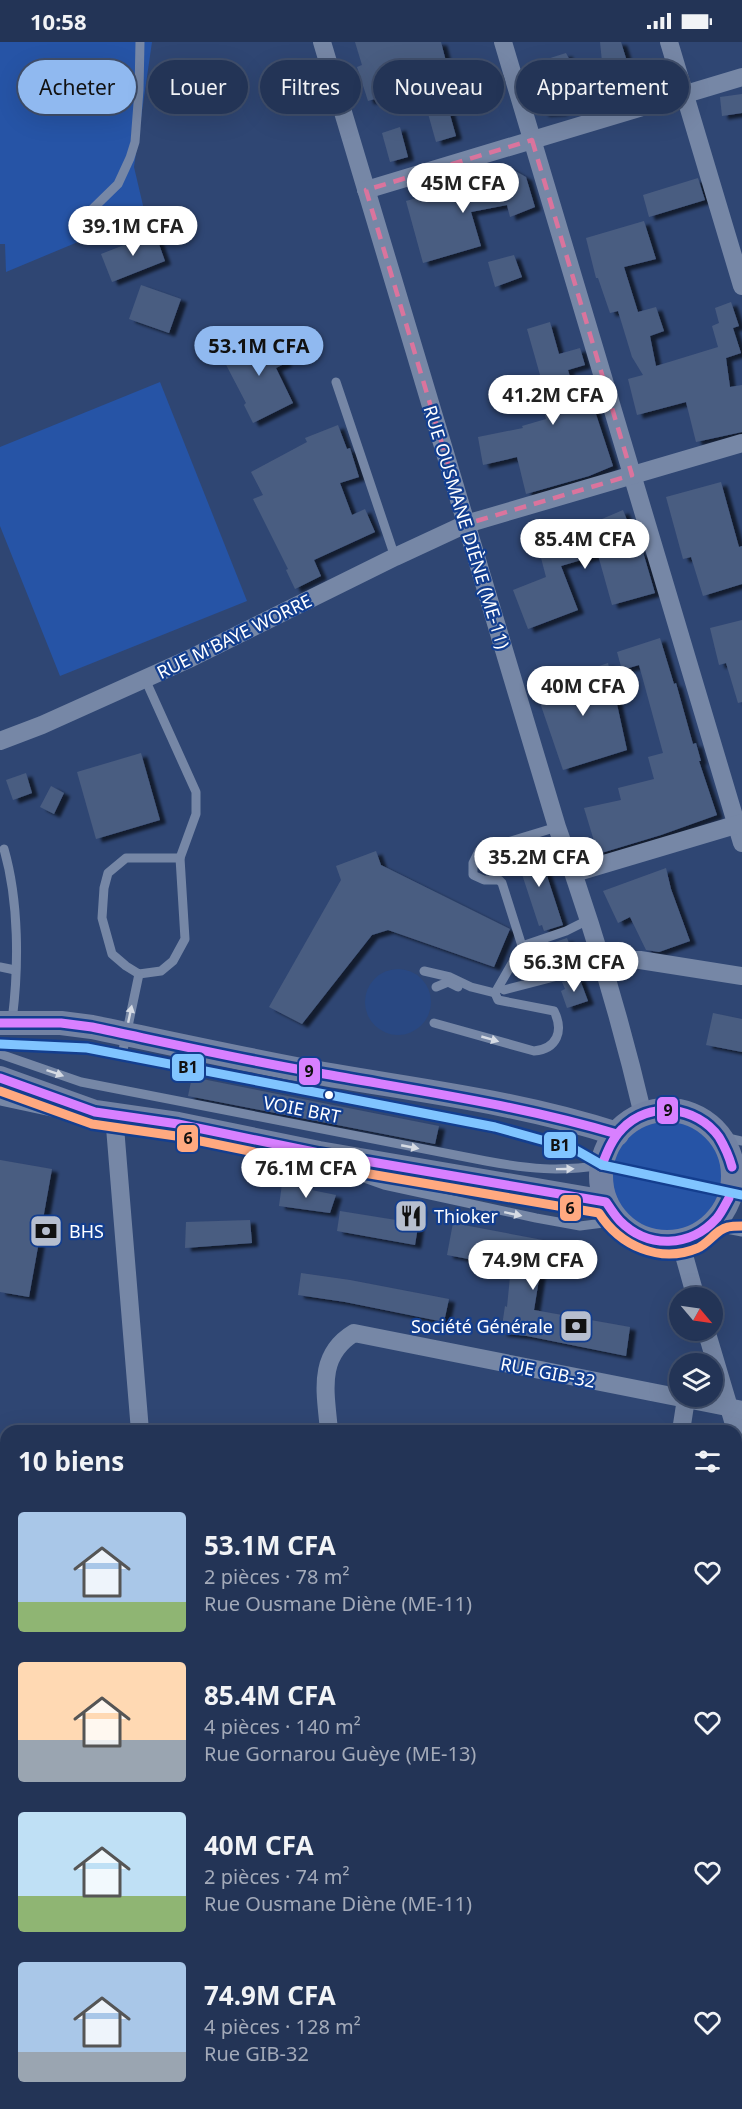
<!DOCTYPE html>
<html lang="fr">
<meta charset="utf-8">
<style>
:root{--surface:#233456;--page:#2f3f60;--text:#f1f3f6;--muted:#a3aab9;--line:#404f6c;--accent:#90b9f0}
body{margin:0;font-family:"Noto Sans",sans-serif;background:var(--page);color:var(--text);height:100vh;display:flex;flex-direction:column;font-size:22px;white-space:nowrap}
*{box-sizing:border-box;margin:0}
p{font-size:20px;color:var(--muted)}
.icon{flex:none;width:33px;height:33px;fill:none;stroke:currentColor;stroke-width:2;stroke-linecap:round;stroke-linejoin:round}
.map{position:relative;flex:1;overflow:hidden}
.details{position:absolute;left:0px;top:1383px;width:742px;height:684px;display:flex;flex-direction:column;background:var(--surface);border-radius:18px 18px 0 0;box-shadow:0 6px 24px #0002,0 0 0 2px var(--line)}
.details>*{flex:none}
.hud{position:absolute;left:18px;top:18px;width:706px;height:54px;display:flex;gap:12px}
.needle{width:39px;rotate:119deg}
.tools{position:absolute;left:669px;top:1245px;display:grid;gap:12px}
.tools a{display:grid;place-items:center;width:54px;height:54px;border-radius:50%;background:var(--surface);box-shadow:0 6px 24px #0002,0 0 0 2px var(--line);font-size:30px}
.price{position:absolute;translate:-50% -51px;padding:0 14px;border-radius:21px;background:#fff;color:#222;font-size:20px;line-height:39px;filter:drop-shadow(0 2px 3px #0008)}
.price::after{content:'';position:absolute;left:50%;top:36px;width:18px;height:14px;margin-left:-9px;background:inherit;clip-path:polygon(0 0,100% 0,50% 100%)}
.price.current{background:var(--accent);color:#111}
ul{padding:0;list-style:none}
li{display:flex;align-items:center;gap:18px;height:150px;padding:0 18px}
li span{display:grid;place-items:center;flex:none;width:168px;height:120px;border-radius:6px;color:#555}
li>.icon{margin-inline-start:auto}
span .icon{width:72px;height:72px;fill:#fffc;stroke-width:1}
li b{font-size:26px}
h2{display:flex;justify-content:space-between;align-items:center;height:72px;padding:0 18px;font-size:26px}
.chip{padding:0 21px;border-radius:27px;background:var(--surface);box-shadow:0 6px 24px #0002,0 0 0 2px var(--line);font-size:21px;line-height:54px}
.chip.current{background:var(--accent);color:#111}
.status{display:flex;justify-content:space-between;align-items:center;height:42px;padding:0 30px;background:var(--surface);direction:ltr}
.status svg{height:16px;fill:currentColor}
.map>svg:first-child{display:block}
.green{fill:#2654a6}
.water{fill:#294882}
.building{fill:#4a5d81;filter:url(#shadow)}
.lines{fill:none;stroke-linecap:round;stroke-linejoin:round}
.lane{stroke:#7687a6;stroke-width:9}
.street{stroke:#7687a6;stroke-width:18}
.secondary{stroke:#7282a3;stroke-width:24}
.bus-1-casing{stroke:#133e8f;stroke-width:14}
.bus-2-casing{stroke:#133e8f;stroke-width:14}
.bus-3-casing{stroke:#133e8f;stroke-width:14}
.bus-1{stroke:#d880ff;stroke-width:9}
.bus-2{stroke:#80c4ff;stroke-width:9}
.bus-3{stroke:#ffa980;stroke-width:9}
.oneway{fill:#d6dbe4}
.marked{fill:none;stroke:#da749d;stroke-width:4.5;stroke-dasharray:12 8;stroke-linejoin:round}
.bus-dot{fill:#fff;stroke:#133e8f;stroke-width:2}
.labels{text-anchor:middle;dominant-baseline:central;stroke-width:4.5;stroke-linejoin:round;paint-order:stroke}
.street-label{font-size:18px;fill:#fff;stroke:#133e8f}
.poi-label{font-size:18px;fill:#fff;stroke:#133e8f;text-anchor:start}
.line-badge{stroke:#133e8f;stroke-width:2}
.pale-badge-label{font-size:16px;text-anchor:middle;font-weight:bold;fill:#111}
</style>
<div class="status"><b>10:58</b><svg viewBox="0 0 49 12"><path d="M0 12V9h3v3zM5 12V6h3v6zM10 12V3h3v9zM15 12V0h3v12zM26 1h20v11H26zM47 4h2v5h-2z"/></svg></div>
<div class="map">
<svg width="742" height="2067" viewBox="0 0 742 2067">
<defs>
<filter id="shadow"><feDropShadow dx="6" dy="3.5" stdDeviation="1.5" flood-color="#0009"/></filter>
</defs>
<rect width="100%" height="100%" fill="#2f4673"/>
<g class="green">
<path d="M 0,0 L 152,0 L 134,125 L 145,172 L 6,230 L 5,202 L 0,202 Z"/>
<path d="M 160,340 L 247,559 L 60,634 L 0,484 L 0,405 Z"/>
<circle cx="669" cy="1134" r="59"/>
<path d="M 115,2061 L 124,2061 L 125,2067 L 52,2067 Z"/>
<path d="M 216,2061 L 327,2061 L 327,2067 L 217,2067 Z"/>
</g>
<circle class="water" cx="398" cy="960" r="33"/>
<g class="building">
<path d="M 355,0 L 441,0 L 449,31 L 396,44 L 398,50 L 368,59 L 357,25 L 362,23 Z"/>
<path d="M 600,0 L 621,0 L 634,42 L 598,52 L 601,60 L 561,67 L 562,70 L 543,71 L 534,38 L 545,35 L 541,19 L 566,11 L 578,34 L 603,29 Z"/>
<path d="M 742,52 L 742,71 L 722,74 L 720,55 Z"/>
<path d="M 447,62 L 456,94 L 436,100 L 427,68 Z"/>
<path d="M 400,85 L 408,115 L 390,120 L 382,91 Z"/>
<path d="M 510,126 L 526,135 L 535,165 L 510,175 L 507,163 L 471,170 L 481,204 L 423,221 L 406,159 L 466,142 L 468,152 L 502,143 L 499,132 Z"/>
<path d="M 698,136 L 705,158 L 649,175 L 643,153 Z"/>
<path d="M 644,179 L 656,217 L 624,225 L 638,270 L 656,265 L 664,289 L 650,294 L 656,324 L 718,305 L 712,284 L 719,281 L 715,266 L 731,260 L 739,284 L 733,286 L 741,311 L 726,316 L 730,345 L 742,343 L 742,390 L 696,400 L 686,360 L 637,373 L 628,337 L 643,333 L 632,315 L 618,269 L 610,271 L 598,236 L 596,236 L 586,196 Z"/>
<path d="M 155,191 L 165,219 L 112,240 L 101,212 Z"/>
<path d="M 514,213 L 522,235 L 495,245 L 488,220 Z"/>
<path d="M 141,243 L 181,257 L 169,291 L 129,277 Z"/>
<path d="M 550,280 L 559,312 L 580,306 L 585,323 L 568,328 L 579,365 L 592,360 L 613,424 L 589,434 L 526,452 L 517,415 L 483,423 L 478,395 L 523,386 L 522,384 L 546,377 L 538,349 L 544,347 L 527,287 Z"/>
<path d="M 269,290 L 286,321 L 276,326 L 293,361 L 253,381 L 244,363 L 246,361 L 222,315 Z"/>
<path d="M 338,383 L 347,407 L 350,406 L 359,435 L 340,441 L 352,473 L 365,467 L 375,490 L 314,518 L 321,534 L 295,547 L 286,528 L 288,527 L 253,457 L 263,453 L 251,430 L 307,400 L 305,396 Z"/>
<path d="M 721,440 L 739,505 L 742,504 L 742,542 L 703,554 L 691,515 L 683,517 L 666,455 Z"/>
<path d="M 623,468 L 640,511 L 643,510 L 655,551 L 612,563 L 598,513 L 561,524 L 578,568 L 528,587 L 513,548 L 546,535 L 535,493 L 563,485 L 568,504 L 599,491 L 595,480 Z"/>
<path d="M 742,578 L 742,660 L 738,661 L 726,621 L 719,623 L 710,586 Z"/>
<path d="M 660,596 L 674,642 L 676,641 L 693,702 L 696,701 L 701,719 L 699,719 L 717,773 L 661,793 L 598,812 L 584,766 L 621,758 L 618,746 L 654,737 L 648,715 L 663,711 L 639,623 L 622,628 L 617,610 Z"/>
<path d="M 608,621 L 627,708 L 563,728 L 535,646 Z"/>
<path d="M 141,711 L 160,778 L 96,797 L 77,730 Z"/>
<path d="M 26,731 L 32,751 L 13,758 L 6,738 Z"/>
<path d="M 51,744 L 64,751 L 54,772 L 40,765 Z"/>
<path d="M 537,803 L 563,883 L 544,889 L 542,883 L 539,884 L 515,811 Z"/>
<path d="M 376,809 L 381,823 L 510,887 L 494,925 L 388,888 L 372,893 L 302,982 L 269,965 L 341,838 L 336,824 Z"/>
<path d="M 666,826 L 671,847 L 690,899 L 659,910 L 646,908 L 630,875 L 618,881 L 603,849 Z"/>
<path d="M 567,896 L 575,918 L 573,918 L 575,923 L 558,927 L 549,902 Z"/>
<path d="M 579,935 L 588,959 L 567,966 L 561,949 L 565,947 L 562,940 Z"/>
<path d="M 713,971 L 742,977 L 742,1010 L 706,1003 Z"/>
<path d="M 192,1035 L 439,1084 L 435,1102 L 188,1054 Z"/>
<path d="M 0,1118 L 52,1127 L 29,1255 L 0,1250 Z"/>
<path d="M 282,1142 L 336,1153 L 330,1171 L 279,1164 Z"/>
<path d="M 399,1162 L 421,1166 L 415,1203 L 337,1189 L 340,1169 L 396,1178 Z"/>
<path d="M 250,1178 L 252,1201 L 185,1206 L 186,1180 Z"/>
<path d="M 453,1181 L 548,1199 L 543,1232 L 540,1231 L 534,1268 L 630,1285 L 626,1314 L 527,1294 L 501,1291 L 505,1264 L 507,1265 L 511,1225 L 447,1213 Z"/>
<path d="M 301,1231 L 350,1238 L 449,1257 L 444,1280 L 345,1260 L 298,1253 Z"/>
</g>
<g class="lines">
<g class="lane">
<path d="M 74,185 L 118,142 L 130,116 L 135,100 L 139,48 L 140,0"/>
<path d="M 336,340 L 395,515"/>
<path d="M 145,637 L 196,750 L 196,772 L 180,816"/>
<path d="M 4,807 C 19,859 19,925 12,979"/>
<path d="M 126,816 L 180,816 L 185,897 L 173,919 L 161,929 L 139,932 L 126,924 L 112,912 L 102,876 L 104,846 L 108,831 Z"/>
<path d="M 522,904 L 566,889 L 588,878"/>
<path d="M 0,925 L 15,928"/>
<path d="M 424,929 L 450,935 L 471,945 L 495,951 L 522,904 L 502,841 L 499,838 L 484,838 L 473,833 L 473,821 L 479,809 L 557,785"/>
<path d="M 436,945 L 448,940 L 458,945"/>
<path d="M 499,945 L 504,948 L 577,929 L 601,918"/>
<path d="M 434,981 L 534,1009 C 557,1007 564,989 554,969 L 498,958 L 495,951"/>
<path d="M 0,1002 L 87,1006 L 495,1085 L 574,1107 L 602,1123 L 742,1153"/>
<path d="M 0,1012 L 81,1040 L 486,1119 C 529,1127 559,1130 602,1123"/>
<path d="M 122,1013 L 139,932"/>
<path d="M 0,1059 L 80,1076"/>
<path d="M 719,1094 L 742,1099"/>
<path d="M 333,1121 L 350,1131 L 384,1143 L 536,1176 L 580,1184 L 619,1179"/>
<path d="M 711,1184 L 742,1190"/>
<path d="M 0,2007 L 6,2002"/>
<path d="M 20,2061 L 27,2067"/>
<path d="M 0,2062 L 8,2061"/>
</g>
<g class="street">
<path d="M 322,0 L 557,785 C 591,879 620,975 643,1073"/>
<path d="M 503,0 L 742,801"/>
<path d="M 669,0 L 742,244"/>
<path d="M 366,148 L 742,35"/>
<path d="M 0,699 L 42,683 L 191,616 L 395,515 L 466,482 L 742,401"/>
<path d="M 574,831 L 742,781"/>
<path d="M 601,918 L 640,918 L 742,934"/>
<path d="M 114,1073 L 140,1389"/>
<path d="M 680,1199 L 696,1256"/>
<path d="M 706,1288 L 736,1389"/>
<path d="M 329,1389 C 326,1352 316,1314 354,1291 L 742,1368"/>
<path d="M 681,1389 L 686,1357"/>
<path d="M 736,1392 L 742,1409"/>
<path d="M 736,1637 L 742,1636"/>
</g>
<g class="secondary">
<path d="M 0,981 L 61,981 L 92,985 C 160,999 228,1014 296,1027 C 404,1047 513,1058 617,1092"/>
<path d="M 0,1036 L 95,1070 L 178,1082 L 319,1111 L 606,1160"/>
<circle cx="667" cy="1134" r="66"/>
</g>
<defs>
<g id="bus-1">
<path d="M 0,981 L 61,981 L 92,985 C 168,1001 243,1018 319,1031 C 419,1049 519,1063 617,1092"/>
<path d="M 0,1036 L 95,1070 L 178,1082 L 319,1111 L 606,1160 C 610,1166 615,1174 620,1179 C 648,1207 690,1206 717,1176 C 722,1170 725,1163 729,1156"/>
<path d="M 602,1123 C 607,1110 612,1097 622,1087 C 649,1058 697,1064 719,1095 C 725,1105 729,1114 732,1125"/>
</g>
<path id="bus-2" d="M 0,1002 L 87,1006 L 495,1085 L 574,1107 L 602,1123 L 742,1153"/>
<path id="bus-3" d="M 0,1049 L 92,1082 L 176,1094 L 317,1123 L 599,1171 C 620,1204 660,1222 698,1206 C 709,1201 717,1187 728,1185 C 732,1184 738,1184 742,1184"/>
</defs>
<use href="#bus-1" class="bus-1-casing"/>
<use href="#bus-2" class="bus-2-casing"/>
<use href="#bus-3" class="bus-3-casing"/>
<use href="#bus-1" class="bus-1"/>
<use href="#bus-2" class="bus-2"/>
<use href="#bus-3" class="bus-3"/>
</g>
<defs><path id="oneway-solid" d="M-6-.8H1V-3.2L6.5 0L1 3.2V.8H-6Z" transform="scale(1.5)"/></defs>
<g class="oneway">
<use href="#oneway-solid" transform="translate(130 972) rotate(-78)"/>
<use href="#oneway-solid" transform="translate(490 997) rotate(16)"/>
<use href="#oneway-solid" transform="translate(55 1031) rotate(19)"/>
<use href="#oneway-solid" transform="translate(410 1105) rotate(11)"/>
<use href="#oneway-solid" transform="translate(565 1127) rotate(-1)"/>
<use href="#oneway-solid" transform="translate(513 1172) rotate(12)"/>
</g>
<path class="marked" d="M 532,98 L 632,433 L 466,482 L 366,148 Z"/>
<defs>
<symbol id="restaurant-square" viewBox="-11 -11 22 22"><rect x="-9" y="-9" width="18" height="18" rx="4" fill="#b6bece" stroke="#133e8f"/><path d="M-5-6h1v4h1v-4h1v4h1v-4h1v5L-1.5 .5V6h-2V.5L-5-1ZM5-6V6H3V1.5H1.5Q1.5-4 5-6Z" fill="#111"/></symbol>
<symbol id="bank-square" viewBox="-11 -11 22 22"><rect x="-9" y="-9" width="18" height="18" rx="4" fill="#b6bece" stroke="#133e8f"/><path d="M-6-4H6V4H-6ZM0-2.3a2.3 2.3 0 1 0 0 4.6a2.3 2.3 0 1 0 0-4.6Z" fill="#111"/></symbol>
</defs>
<g fill-rule="evenodd">
<use href="#restaurant-square" x="392" y="1155" width="38" height="38"/>
<use href="#bank-square" x="27" y="1170" width="38" height="38"/>
<use href="#bank-square" x="557" y="1265" width="38" height="38"/>
</g>
<circle class="bus-dot" cx="329" cy="1053" r="5"/>
<g class="labels">
<g class="street-label">
<text transform="translate(467 485) rotate(73)">RUE OUSMANE DIÈNE (ME-11)</text>
<text transform="translate(234 594) rotate(-26)">RUE M'BAYE WORRE</text>
<text transform="translate(302 1067) rotate(11)">VOIE BRT</text>
<text transform="translate(548 1330) rotate(11)">RUE GIB-32</text>
</g>
<g class="poi-label">
<text x="434" y="1174">Thioker</text>
<text x="69" y="1189">BHS</text>
<text x="553" y="1284" text-anchor="end">Société Générale</text>
</g>
</g>
<g class="line-badge">
<rect x="171" y="1011" width="34" height="29" rx="6" fill="#80c4ff"/>
<rect x="298" y="1015" width="23" height="29" rx="6" fill="#d880ff"/>
<rect x="656" y="1054" width="23" height="29" rx="6" fill="#d880ff"/>
<rect x="176" y="1082" width="23" height="29" rx="6" fill="#ffa980"/>
<rect x="543" y="1089" width="34" height="28" rx="6" fill="#80c4ff"/>
<rect x="559" y="1152" width="23" height="28" rx="6" fill="#ffa980"/>
</g>
<g class="pale-badge-label">
<text x="188" y="1031">B1</text>
<text x="309" y="1035">9</text>
<text x="668" y="1074">9</text>
<text x="188" y="1102">6</text>
<text x="560" y="1109">B1</text>
<text x="570" y="1172">6</text>
</g>
</svg>
<div class="tools">
<a><svg class="needle" viewBox="-14 -14 28 28"><path d="M0-13l5 13h-10z" fill="#e53935"/><path d="M0 13l5-13h-10z" fill="#a3aab9"/></svg></a>
<a><svg class="icon" aria-label="layers" viewBox="0 0 24 24"><path d="M12 4l9 5-9 5-9-5zM3 14l9 5 9-5"/></svg></a>
</div>
<b class="price" style="left:463px;top:172px">45M CFA</b>
<b class="price" style="left:133px;top:215px">39.1M CFA</b>
<b class="price current" style="left:259px;top:335px">53.1M CFA</b>
<b class="price" style="left:553px;top:384px">41.2M CFA</b>
<b class="price" style="left:585px;top:528px">85.4M CFA</b>
<b class="price" style="left:583px;top:675px">40M CFA</b>
<b class="price" style="left:539px;top:846px">35.2M CFA</b>
<b class="price" style="left:574px;top:951px">56.3M CFA</b>
<b class="price" style="left:306px;top:1157px">76.1M CFA</b>
<b class="price" style="left:533px;top:1249px">74.9M CFA</b>
<div class="hud">
<a class="chip current">Acheter</a>
<a class="chip">Louer</a>
<a class="chip">Filtres</a>
<a class="chip">Nouveau</a>
<a class="chip">Appartement</a>
</div>
<section class="details">
<h2>10 biens<svg class="icon" aria-label="filters" viewBox="0 0 24 24"><path d="M4 7h16M4 17h16"/><circle cx="9" cy="7" r="2"/><circle cx="15" cy="17" r="2"/></svg></h2>
<ul>
<li><span style="background:linear-gradient(#a9c7e8 75%,#8fb573 0)"><svg class="icon" aria-label="home" viewBox="0 0 24 24"><path d="M3 11l9-7 9 7M6 9v11h12V9"/></svg></span><div><b>53.1M CFA</b><p>2 pièces · 78 m²</p><p>Rue Ousmane Diène (ME-11)</p></div><svg class="icon" aria-label="heart" viewBox="0 0 24 24"><path d="M12 20l-8-8c-3-5 5-10 8-4 3-6 11-1 8 4z"/></svg></li>
<li><span style="background:linear-gradient(#ffd9b3 65%,#9aa5b1 0)"><svg class="icon" aria-label="home" viewBox="0 0 24 24"><path d="M3 11l9-7 9 7M6 9v11h12V9"/></svg></span><div><b>85.4M CFA</b><p>4 pièces · 140 m²</p><p>Rue Gornarou Guèye (ME-13)</p></div><svg class="icon" aria-label="heart" viewBox="0 0 24 24"><path d="M12 20l-8-8c-3-5 5-10 8-4 3-6 11-1 8 4z"/></svg></li>
<li><span style="background:linear-gradient(#bfe0f5 70%,#8fb573 0)"><svg class="icon" aria-label="home" viewBox="0 0 24 24"><path d="M3 11l9-7 9 7M6 9v11h12V9"/></svg></span><div><b>40M CFA</b><p>2 pièces · 74 m²</p><p>Rue Ousmane Diène (ME-11)</p></div><svg class="icon" aria-label="heart" viewBox="0 0 24 24"><path d="M12 20l-8-8c-3-5 5-10 8-4 3-6 11-1 8 4z"/></svg></li>
<li><span style="background:linear-gradient(#a9c7e8 75%,#9aa5b1 0)"><svg class="icon" aria-label="home" viewBox="0 0 24 24"><path d="M3 11l9-7 9 7M6 9v11h12V9"/></svg></span><div><b>74.9M CFA</b><p>4 pièces · 128 m²</p><p>Rue GIB-32</p></div><svg class="icon" aria-label="heart" viewBox="0 0 24 24"><path d="M12 20l-8-8c-3-5 5-10 8-4 3-6 11-1 8 4z"/></svg></li>
</ul>
</section>
</div>
